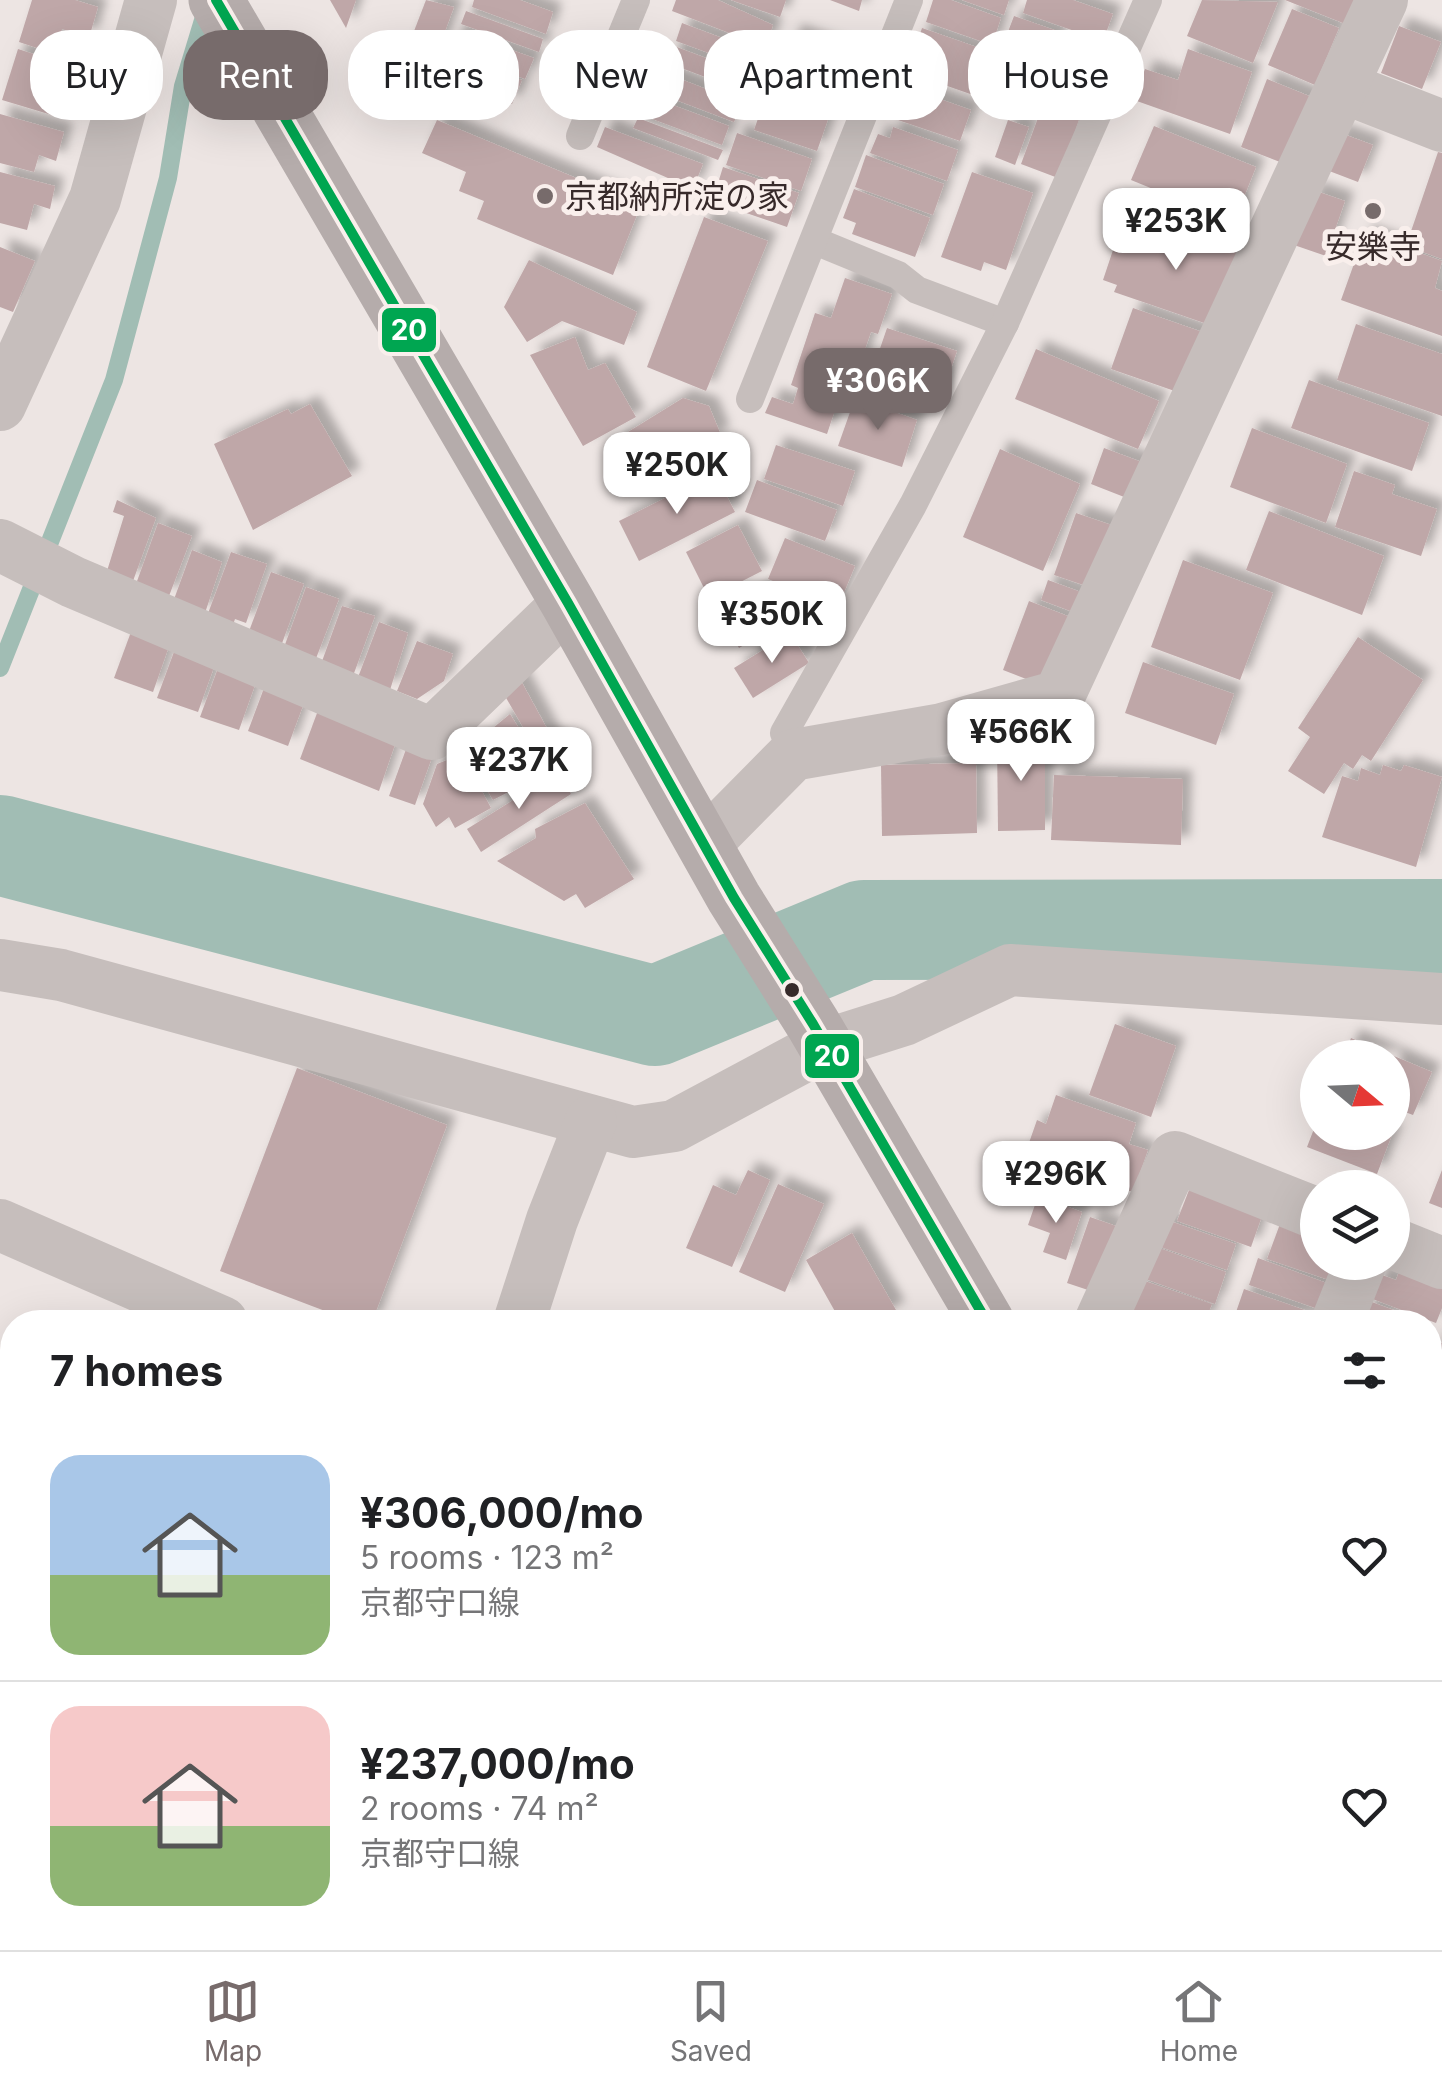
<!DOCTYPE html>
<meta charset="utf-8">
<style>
:root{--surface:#fff;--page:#f6f6f6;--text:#202124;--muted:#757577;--line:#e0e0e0;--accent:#776b6b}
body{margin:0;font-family:Inter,"Noto Sans JP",sans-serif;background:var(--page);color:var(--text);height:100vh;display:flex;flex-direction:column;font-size:38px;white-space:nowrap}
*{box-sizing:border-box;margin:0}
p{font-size:32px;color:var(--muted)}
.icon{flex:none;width:55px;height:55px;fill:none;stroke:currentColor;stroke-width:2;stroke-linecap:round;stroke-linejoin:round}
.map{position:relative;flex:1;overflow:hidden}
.panel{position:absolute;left:0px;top:1310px;width:1442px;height:640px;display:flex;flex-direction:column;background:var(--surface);border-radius:40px 40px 0 0;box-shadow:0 10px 40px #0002}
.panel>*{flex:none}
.guide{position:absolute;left:30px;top:30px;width:1382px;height:90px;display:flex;gap:20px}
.needle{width:65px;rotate:109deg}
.buttons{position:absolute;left:1300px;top:1040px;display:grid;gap:20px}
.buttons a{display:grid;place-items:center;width:110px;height:110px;border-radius:50%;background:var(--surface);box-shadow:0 10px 40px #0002;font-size:50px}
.price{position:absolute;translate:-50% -85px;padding:0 22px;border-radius:20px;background:#fff;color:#222;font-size:32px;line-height:65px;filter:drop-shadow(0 2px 5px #0008)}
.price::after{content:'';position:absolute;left:50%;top:60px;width:30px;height:22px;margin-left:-15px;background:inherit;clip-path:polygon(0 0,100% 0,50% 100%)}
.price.on{background:var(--accent);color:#fff}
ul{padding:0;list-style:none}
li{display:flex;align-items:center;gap:30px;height:250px;padding:0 50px}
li+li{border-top:2px solid var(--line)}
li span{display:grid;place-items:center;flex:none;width:280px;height:200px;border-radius:30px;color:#555}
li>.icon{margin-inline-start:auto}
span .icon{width:120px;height:120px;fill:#fffc;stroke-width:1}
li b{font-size:42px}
h2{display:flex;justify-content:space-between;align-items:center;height:120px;padding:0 50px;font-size:42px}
.tag{padding:0 35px;border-radius:40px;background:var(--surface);box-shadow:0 10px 40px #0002;font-size:35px;line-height:90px}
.tag.on{background:var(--accent);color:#fff}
.tab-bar{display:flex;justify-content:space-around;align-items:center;height:140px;border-top:2px solid var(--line);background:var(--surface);font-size:28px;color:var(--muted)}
.tab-bar a{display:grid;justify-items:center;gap:5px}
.tab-bar .on{color:var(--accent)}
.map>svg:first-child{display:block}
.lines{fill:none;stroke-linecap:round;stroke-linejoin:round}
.stream{stroke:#a1bdb4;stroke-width:18}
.river{stroke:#a1bdb4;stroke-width:100}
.building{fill:#bfa7a8;filter:url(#shadow)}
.service{stroke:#c6bebc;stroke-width:28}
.minor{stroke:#c6bebc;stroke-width:52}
.tertiary{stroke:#c6bebc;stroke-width:55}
.primary{stroke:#b5acab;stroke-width:55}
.bus-1-casing{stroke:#f9efec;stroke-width:18}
.bus-1{stroke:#00a651;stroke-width:10}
.poi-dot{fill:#776b6b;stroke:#f9efec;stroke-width:4}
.bus-dot{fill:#372a2a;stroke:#f9efec;stroke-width:4}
.labels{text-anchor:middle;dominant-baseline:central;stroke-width:10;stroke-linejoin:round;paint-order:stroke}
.poi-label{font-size:32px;fill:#372a2a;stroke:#f9efec;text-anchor:start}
.line-badge{stroke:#f9efec;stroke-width:4}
.badge-label{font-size:28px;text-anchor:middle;font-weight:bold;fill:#fff}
</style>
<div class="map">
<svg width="1442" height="1950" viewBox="0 0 1442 1950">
<defs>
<filter id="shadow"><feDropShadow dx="9" dy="-9" stdDeviation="5" flood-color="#0004"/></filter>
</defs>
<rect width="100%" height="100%" fill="#ede5e3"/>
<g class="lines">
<path class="stream" d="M 0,668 L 114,380 L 168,178 L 183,86 L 207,7"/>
<path class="river" d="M 0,845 L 655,1016 L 864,930 L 1442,929"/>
</g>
<g class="building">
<path d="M 32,0 L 75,0 L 98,7 L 89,38 L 62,29 L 55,54 L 19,42 Z"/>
<path d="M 330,0 L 356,0 L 346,28 Z"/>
<path d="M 426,0 L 454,7 L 432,67 L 404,57 Z"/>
<path d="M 474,0 L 520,0 L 553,12 L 546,34 L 472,7 Z"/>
<path d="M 676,0 L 718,0 L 773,25 L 766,47 L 672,11 Z"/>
<path d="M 731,0 L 786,0 L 780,17 Z"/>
<path d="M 830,0 L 862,0 L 859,11 Z"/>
<path d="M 933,0 L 951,0 L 1001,18 L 992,45 L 926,22 Z"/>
<path d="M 962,0 L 1009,0 L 1004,15 Z"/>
<path d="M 1027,0 L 1073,0 L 1113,14 L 1103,41 L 1023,13 Z"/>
<path d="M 1202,0 L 1278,2 L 1253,63 L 1187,36 Z"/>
<path d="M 1285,0 L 1370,0 L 1358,29 Z"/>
<path d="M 1292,9 L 1339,28 L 1315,85 L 1268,65 Z"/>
<path d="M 466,11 L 543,39 L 539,52 L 461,24 Z"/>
<path d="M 1014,16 L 1060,32 L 1031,110 L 1002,99 L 1009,77 L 993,71 Z"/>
<path d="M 682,23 L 765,54 L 758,71 L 676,41 Z"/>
<path d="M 1399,26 L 1441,42 L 1422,89 L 1381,73 Z"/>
<path d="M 922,28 L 991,52 L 976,96 L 907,72 Z"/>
<path d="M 456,30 L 534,58 L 525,79 L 449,51 Z"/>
<path d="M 793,33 L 853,53 L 841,87 L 782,66 Z"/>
<path d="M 674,46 L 751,75 L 745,92 L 668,63 Z"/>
<path d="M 18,49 L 80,69 L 65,119 L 2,100 Z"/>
<path d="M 1188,49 L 1252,72 L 1230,134 L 1134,100 L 1145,69 L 1178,80 Z"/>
<path d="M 1063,50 L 1099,64 L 1058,178 L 1021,164 Z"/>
<path d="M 448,55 L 522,80 L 512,104 L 441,74 Z"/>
<path d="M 642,64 L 742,103 L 734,122 L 634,84 Z"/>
<path d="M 775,70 L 838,91 L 817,151 L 754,130 Z"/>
<path d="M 1267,79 L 1319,100 L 1293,167 L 1241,147 Z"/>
<path d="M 903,86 L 971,110 L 960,141 L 892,118 Z"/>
<path d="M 646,95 L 729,126 L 722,145 L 639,114 Z"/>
<path d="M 0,114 L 64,132 L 56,161 L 39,155 L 34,172 L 0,163 Z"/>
<path d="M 638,118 L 723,150 L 718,160 L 633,128 Z"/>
<path d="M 437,120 L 641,205 L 613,275 L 477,219 L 484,201 L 459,191 L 466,172 L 422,153 Z"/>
<path d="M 1008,120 L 1029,127 L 1015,165 L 995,157 Z"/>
<path d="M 1154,126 L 1256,167 L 1234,222 L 1131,180 Z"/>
<path d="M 605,127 L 703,164 L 693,189 L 597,147 Z"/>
<path d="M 893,127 L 958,150 L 947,181 L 870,153 L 878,134 L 890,138 Z"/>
<path d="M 1338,132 L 1373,145 L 1358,182 L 1324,169 Z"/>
<path d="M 737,133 L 812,159 L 801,191 L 726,165 Z"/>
<path d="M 1438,152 L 1442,153 L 1442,259 L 1406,246 Z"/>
<path d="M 866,155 L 944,184 L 933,215 L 855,187 Z"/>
<path d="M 723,167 L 799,193 L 787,227 L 720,204 L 727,186 L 718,183 Z"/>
<path d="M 0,172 L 55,186 L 50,209 L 34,204 L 27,230 L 0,223 Z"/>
<path d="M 972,172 L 1033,193 L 1006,270 L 984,262 L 981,271 L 941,257 Z"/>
<path d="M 854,189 L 930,218 L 915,257 L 852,234 L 856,223 L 843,218 Z"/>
<path d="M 1313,190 L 1345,201 L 1326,256 L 1294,245 Z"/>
<path d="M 704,217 L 768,241 L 706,391 L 647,367 Z"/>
<path d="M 1140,220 L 1252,258 L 1213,326 L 1114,292 L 1117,285 L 1103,280 L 1115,244 L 1129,249 Z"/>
<path d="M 1365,233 L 1442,261 L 1435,288 L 1442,291 L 1442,336 L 1341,300 Z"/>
<path d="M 0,247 L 35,261 L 13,312 L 0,307 Z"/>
<path d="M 529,260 L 637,312 L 624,345 L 562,321 L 527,342 L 504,307 Z"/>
<path d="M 845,278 L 892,294 L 878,334 L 871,332 L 844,410 L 836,407 L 827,434 L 765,413 L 772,397 L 793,404 L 798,388 L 791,385 L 815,313 L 831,318 Z"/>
<path d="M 1133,308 L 1211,335 L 1189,396 L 1111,369 Z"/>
<path d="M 1356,324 L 1442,354 L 1442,416 L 1337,380 Z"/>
<path d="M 887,328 L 957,351 L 937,410 L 894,396 L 901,375 L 874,366 Z"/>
<path d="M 575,337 L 588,370 L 605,363 L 636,417 L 583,446 L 530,355 Z"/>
<path d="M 1036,349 L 1159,401 L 1138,449 L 1015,399 Z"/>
<path d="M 1309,380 L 1429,423 L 1412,471 L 1291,428 Z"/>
<path d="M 683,398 L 709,406 L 721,435 L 625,489 L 611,463 L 622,455 L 615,440 Z"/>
<path d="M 855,398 L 917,420 L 902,467 L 838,446 Z"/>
<path d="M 310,404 L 352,476 L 253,530 L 214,444 L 288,409 L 291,414 Z"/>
<path d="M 1252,428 L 1347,464 L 1326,523 L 1230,487 Z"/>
<path d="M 776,445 L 855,471 L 843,506 L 764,479 Z"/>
<path d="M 1104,448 L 1155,467 L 1142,504 L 1091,484 Z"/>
<path d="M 1000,449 L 1080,484 L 1043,571 L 963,537 Z"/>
<path d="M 1354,471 L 1395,485 L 1392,494 L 1437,509 L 1421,556 L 1335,527 Z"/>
<path d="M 715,473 L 735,512 L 639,561 L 619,521 Z"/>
<path d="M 757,480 L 837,510 L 825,541 L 745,512 Z"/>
<path d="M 117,500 L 156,518 L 133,581 L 107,571 L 124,516 L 113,512 Z"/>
<path d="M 1269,511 L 1384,556 L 1362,615 L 1246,570 Z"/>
<path d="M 1076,513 L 1126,530 L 1104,592 L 1054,575 Z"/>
<path d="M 158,523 L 192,536 L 169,596 L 136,584 Z"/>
<path d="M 738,525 L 762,571 L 709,598 L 686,552 Z"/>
<path d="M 785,538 L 855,566 L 838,607 L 768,579 Z"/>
<path d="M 192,550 L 222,562 L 205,613 L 173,602 Z"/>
<path d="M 231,552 L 267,564 L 246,623 L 235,619 L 233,625 L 207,616 Z"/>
<path d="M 1183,560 L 1273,593 L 1240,680 L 1151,647 Z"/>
<path d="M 271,572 L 304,584 L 281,646 L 248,634 Z"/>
<path d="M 1048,580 L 1089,595 L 1081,615 L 1041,600 Z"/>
<path d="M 767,586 L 787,620 L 739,648 L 720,614 Z"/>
<path d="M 306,587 L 339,599 L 315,661 L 283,650 Z"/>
<path d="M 1029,601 L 1083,622 L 1057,691 L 1003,670 Z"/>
<path d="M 342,606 L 375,616 L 353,676 L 321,664 Z"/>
<path d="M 135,621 L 173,635 L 153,692 L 114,678 Z"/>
<path d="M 379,622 L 408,633 L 390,690 L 357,680 Z"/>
<path d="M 790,633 L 809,663 L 753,698 L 734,668 Z"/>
<path d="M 1358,637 L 1423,680 L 1371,761 L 1362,755 L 1353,769 L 1344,763 L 1324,794 L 1288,771 L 1310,737 L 1298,728 Z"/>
<path d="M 178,641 L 218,656 L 198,712 L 157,698 Z"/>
<path d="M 417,641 L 453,654 L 444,681 L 417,699 L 397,691 Z"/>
<path d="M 221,660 L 259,674 L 239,730 L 200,717 Z"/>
<path d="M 1143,662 L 1234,694 L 1216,745 L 1125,713 Z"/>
<path d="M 514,668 L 562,756 L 545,765 L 498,684 Z"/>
<path d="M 267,680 L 307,695 L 288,746 L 248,731 Z"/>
<path d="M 320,705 L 399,733 L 379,791 L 300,759 Z"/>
<path d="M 510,714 L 543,767 L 518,784 L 487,733 Z"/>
<path d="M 484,738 L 512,790 L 493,800 L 464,751 Z"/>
<path d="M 1045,738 L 1045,830 L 998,831 L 997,739 Z"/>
<path d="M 409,741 L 435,749 L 415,805 L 389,796 Z"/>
<path d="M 462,754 L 491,808 L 455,828 L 449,817 L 436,827 L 423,804 L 437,764 Z"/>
<path d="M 976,763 L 977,833 L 882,836 L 881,765 Z"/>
<path d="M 1383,765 L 1401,771 L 1404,765 L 1442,777 L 1416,867 L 1322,837 L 1342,776 L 1358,781 L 1361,768 L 1380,775 Z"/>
<path d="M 558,772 L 571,794 L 481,852 L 467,829 Z"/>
<path d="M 1054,775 L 1183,779 L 1181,845 L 1051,840 Z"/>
<path d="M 585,803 L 634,879 L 585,908 L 576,894 L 564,901 L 497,861 L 536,838 L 535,829 Z"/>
<path d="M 1115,1024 L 1176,1046 L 1151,1117 L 1089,1095 Z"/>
<path d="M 1351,1038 L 1432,1072 L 1413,1115 L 1392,1107 L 1392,1058 L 1343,1058 Z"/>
<path d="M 297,1068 L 447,1125 L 372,1322 L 354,1322 L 220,1271 Z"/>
<path d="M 1056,1095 L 1136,1123 L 1129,1144 L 1148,1150 L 1133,1192 L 1114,1186 L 1108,1205 L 1028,1176 L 1033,1161 L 1024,1157 L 1037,1120 L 1046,1124 Z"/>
<path d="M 1317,1121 L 1318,1132 L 1393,1132 L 1377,1174 L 1307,1147 Z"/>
<path d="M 748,1170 L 770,1180 L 732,1267 L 686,1248 L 713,1185 L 736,1195 Z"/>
<path d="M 1442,1170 L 1442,1208 L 1429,1203 Z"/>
<path d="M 778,1184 L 824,1204 L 785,1292 L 739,1272 Z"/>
<path d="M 1189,1190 L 1262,1216 L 1251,1247 L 1177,1221 Z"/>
<path d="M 1038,1196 L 1082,1212 L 1066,1260 L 1043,1252 L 1050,1233 L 1028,1225 Z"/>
<path d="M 1090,1217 L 1116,1226 L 1094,1292 L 1067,1283 Z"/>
<path d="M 1164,1219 L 1236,1244 L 1227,1270 L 1155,1245 Z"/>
<path d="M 1280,1224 L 1318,1237 L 1318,1262 L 1342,1262 L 1335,1282 L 1267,1259 Z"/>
<path d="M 852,1233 L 896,1310 L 875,1322 L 841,1322 L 806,1260 Z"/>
<path d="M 1151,1245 L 1226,1272 L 1215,1304 L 1140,1277 Z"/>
<path d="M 1258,1258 L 1332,1285 L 1324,1311 L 1249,1285 Z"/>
<path d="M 1400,1269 L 1442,1285 L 1442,1308 L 1436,1323 L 1370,1298 L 1379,1274 L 1396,1280 Z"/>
<path d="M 1139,1279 L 1212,1304 L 1205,1322 L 1171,1322 L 1128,1308 Z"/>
<path d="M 1244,1289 L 1319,1315 L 1316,1322 L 1257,1322 L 1235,1315 Z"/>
<path d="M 1369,1301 L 1426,1322 L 1361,1322 Z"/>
<path d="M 1437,1341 L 1442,1343 L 1442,1367 L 1430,1363 Z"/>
<path d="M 1430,1368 L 1442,1373 L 1442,1404 L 1430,1399 Z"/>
<path d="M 1430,1404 L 1442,1408 L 1442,1438 L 1430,1433 Z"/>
<path d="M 1430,1491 L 1442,1492 L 1442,1564 L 1430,1560 Z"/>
<path d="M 1434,1609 L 1442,1623 L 1442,1665 L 1430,1672 L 1430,1612 Z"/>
<path d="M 1442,1667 L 1442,1759 L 1430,1739 L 1430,1674 Z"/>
</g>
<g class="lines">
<g class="service">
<path d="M 580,136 L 636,0"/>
<path d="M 815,241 L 898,275 L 917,290 L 1005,323"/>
<path d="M 750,399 L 909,0"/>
<path d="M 793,755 L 784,733 L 913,505 L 1005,323 L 1148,0"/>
<path d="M 729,1938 L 731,1944"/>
<path d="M 7,1950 L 15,1938"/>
<path d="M 1183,1950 L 1191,1938"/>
</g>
<g class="minor">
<path d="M 1342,87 L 1442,126"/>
<path d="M 0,405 L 95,199 L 151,0"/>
<path d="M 0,545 L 73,582 L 432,734 L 568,603"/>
<path d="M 705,844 L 793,755 L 942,729 L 1059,696 L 1382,0"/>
<path d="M 0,965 L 61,975 L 633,1132 L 674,1126 L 825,1045 L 904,1020 L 1010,970 L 1442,999"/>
<path d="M 0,1225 L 222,1322"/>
<path d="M 1392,1243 L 1442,1263"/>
<path d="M 519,1322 L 552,1220 L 591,1121"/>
<path d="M 1100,1322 L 1175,1157 L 1318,1214"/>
<path d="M 1337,1322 L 1361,1262"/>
<path d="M 1430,1464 L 1442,1469"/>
<path d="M 0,1690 L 12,1698"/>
</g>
<path class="tertiary" d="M 949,1950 L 952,1938"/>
<g class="primary">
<path d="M 216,0 L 568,603 L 734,898 L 813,1024 L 987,1322"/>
<path d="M 1347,1938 L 1355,1950"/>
</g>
<defs>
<path id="bus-1" d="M 216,0 L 568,603 L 734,898 L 813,1024 L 987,1322"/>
</defs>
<use href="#bus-1" class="bus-1-casing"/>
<use href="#bus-1" class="bus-1"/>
</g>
<g class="poi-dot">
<circle cx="545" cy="196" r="10"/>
<circle cx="1373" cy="211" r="10"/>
</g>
<circle class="bus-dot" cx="792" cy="990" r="9"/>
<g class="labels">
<g class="poi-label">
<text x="565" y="196">京都納所淀の家</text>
<text x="1373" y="246" text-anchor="middle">安樂寺</text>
</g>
</g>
<g class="line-badge">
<rect x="380" y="306" width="58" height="48" rx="10" fill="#00a651"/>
<rect x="803" y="1032" width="58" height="48" rx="10" fill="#00a651"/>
</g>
<g class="badge-label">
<text x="409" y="340">20</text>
<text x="832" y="1066">20</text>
</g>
</svg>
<div class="buttons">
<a><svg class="needle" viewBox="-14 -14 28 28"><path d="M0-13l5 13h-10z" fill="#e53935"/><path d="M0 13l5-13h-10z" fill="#757577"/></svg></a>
<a><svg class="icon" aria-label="layers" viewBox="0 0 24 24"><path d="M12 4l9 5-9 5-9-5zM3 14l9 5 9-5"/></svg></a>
</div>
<b class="price" style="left:1176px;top:273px">¥253K</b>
<b class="price on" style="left:878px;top:433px">¥306K</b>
<b class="price" style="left:677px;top:517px">¥250K</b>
<b class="price" style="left:772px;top:666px">¥350K</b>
<b class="price" style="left:1021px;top:784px">¥566K</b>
<b class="price" style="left:519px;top:812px">¥237K</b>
<b class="price" style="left:1056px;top:1226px">¥296K</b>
<div class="guide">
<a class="tag">Buy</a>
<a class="tag on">Rent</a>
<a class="tag">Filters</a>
<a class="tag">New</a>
<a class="tag">Apartment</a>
<a class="tag">House</a>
</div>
<section class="panel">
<h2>7 homes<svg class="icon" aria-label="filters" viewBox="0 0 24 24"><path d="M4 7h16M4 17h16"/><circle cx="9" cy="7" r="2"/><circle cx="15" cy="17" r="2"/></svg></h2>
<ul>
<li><span style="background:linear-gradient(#a9c7e8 60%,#8fb573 0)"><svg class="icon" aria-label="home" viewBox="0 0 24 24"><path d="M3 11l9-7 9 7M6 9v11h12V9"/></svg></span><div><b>¥306,000/mo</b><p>5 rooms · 123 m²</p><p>京都守口線</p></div><svg class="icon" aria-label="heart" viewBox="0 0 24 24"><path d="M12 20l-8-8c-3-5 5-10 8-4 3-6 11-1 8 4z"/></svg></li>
<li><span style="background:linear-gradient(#f6c9c9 60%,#8fb573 0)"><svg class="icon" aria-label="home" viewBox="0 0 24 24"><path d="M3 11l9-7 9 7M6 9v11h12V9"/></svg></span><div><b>¥237,000/mo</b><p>2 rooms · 74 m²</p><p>京都守口線</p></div><svg class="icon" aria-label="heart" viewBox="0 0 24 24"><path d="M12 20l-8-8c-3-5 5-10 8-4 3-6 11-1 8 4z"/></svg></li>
</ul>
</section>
</div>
<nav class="tab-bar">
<a class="on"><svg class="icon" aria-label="map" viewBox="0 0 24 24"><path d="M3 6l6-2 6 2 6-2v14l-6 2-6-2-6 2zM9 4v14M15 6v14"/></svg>Map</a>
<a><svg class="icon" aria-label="saved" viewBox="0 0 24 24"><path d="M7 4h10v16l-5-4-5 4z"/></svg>Saved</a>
<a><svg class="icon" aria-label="home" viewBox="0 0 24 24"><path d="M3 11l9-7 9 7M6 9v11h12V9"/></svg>Home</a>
</nav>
